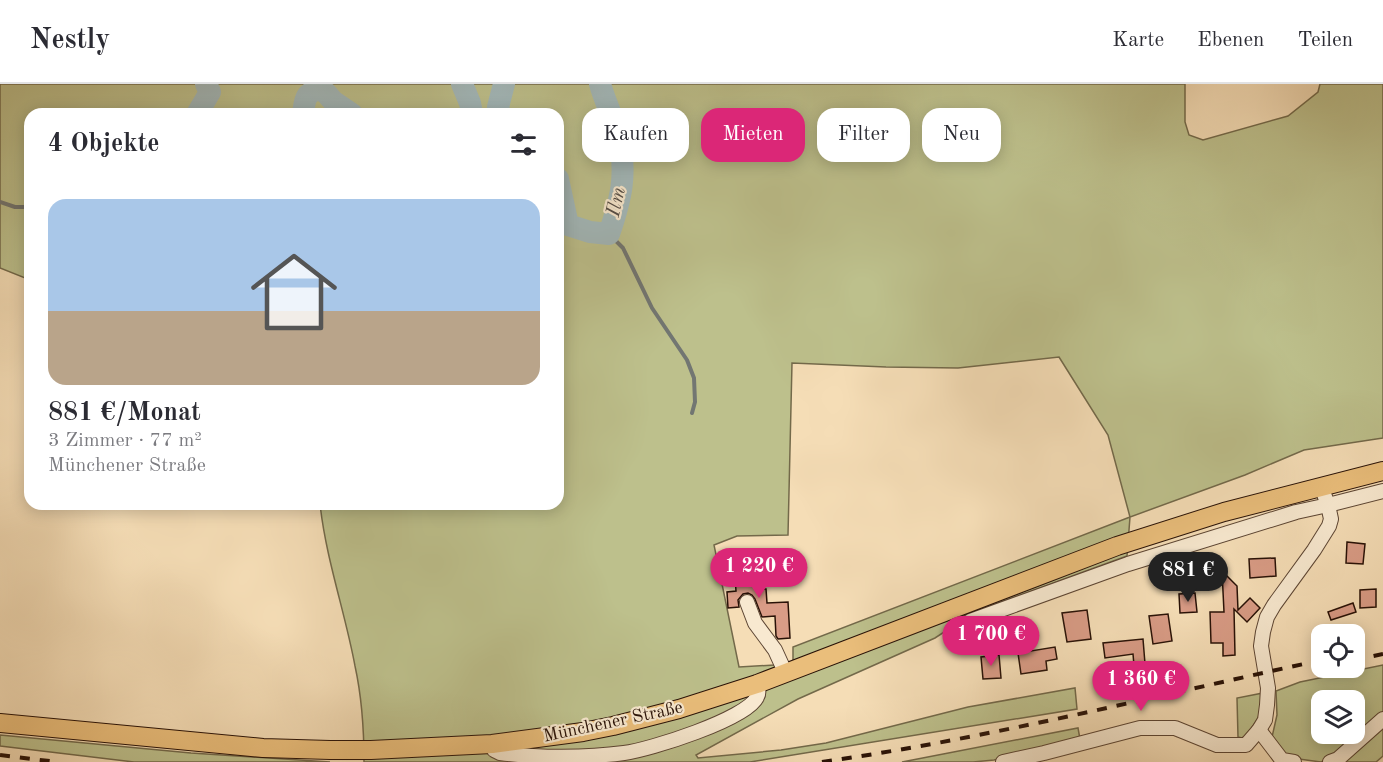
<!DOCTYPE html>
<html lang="de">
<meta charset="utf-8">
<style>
:root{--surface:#fff;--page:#f7f7f7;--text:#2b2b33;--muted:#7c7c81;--line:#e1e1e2;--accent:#db2777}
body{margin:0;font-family:"Old Standard TT",serif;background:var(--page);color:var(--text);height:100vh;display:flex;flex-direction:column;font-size:22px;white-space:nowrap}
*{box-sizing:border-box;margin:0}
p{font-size:20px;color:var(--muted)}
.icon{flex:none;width:33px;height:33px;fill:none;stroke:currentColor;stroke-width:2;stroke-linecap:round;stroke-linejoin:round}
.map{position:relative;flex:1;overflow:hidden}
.drawer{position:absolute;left:24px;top:24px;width:540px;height:402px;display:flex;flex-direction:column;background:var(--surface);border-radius:18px;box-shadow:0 3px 15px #0003}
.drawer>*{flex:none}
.guide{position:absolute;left:582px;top:24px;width:570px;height:54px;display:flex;gap:12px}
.fabs{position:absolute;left:1311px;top:540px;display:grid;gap:12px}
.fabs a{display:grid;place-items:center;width:54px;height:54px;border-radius:12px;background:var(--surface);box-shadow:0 3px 15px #0003;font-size:30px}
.price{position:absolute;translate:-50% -51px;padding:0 14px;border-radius:21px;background:var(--accent);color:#fff;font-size:20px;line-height:39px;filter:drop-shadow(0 2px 3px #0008)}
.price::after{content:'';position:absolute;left:50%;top:36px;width:18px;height:14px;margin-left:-9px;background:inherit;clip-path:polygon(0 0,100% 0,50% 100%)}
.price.current{background:#222;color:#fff}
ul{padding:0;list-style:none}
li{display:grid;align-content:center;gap:12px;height:318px;padding:0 24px}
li+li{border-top:2px solid var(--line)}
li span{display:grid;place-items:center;height:186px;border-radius:18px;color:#555}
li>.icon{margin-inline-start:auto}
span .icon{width:108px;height:108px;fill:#fffc;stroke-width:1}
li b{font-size:26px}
h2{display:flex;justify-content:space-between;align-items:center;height:72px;padding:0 24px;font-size:26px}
.pill{padding:0 21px;border-radius:18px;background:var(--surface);box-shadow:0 3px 15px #0003;font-size:21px;line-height:54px}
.pill.current{background:var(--accent);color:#fff}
header{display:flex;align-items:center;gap:36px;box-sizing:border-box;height:84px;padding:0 30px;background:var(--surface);border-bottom:2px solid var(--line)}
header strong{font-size:28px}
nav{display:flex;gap:33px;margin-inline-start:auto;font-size:21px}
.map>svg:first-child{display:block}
.green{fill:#bdc08c;stroke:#73694a;stroke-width:1.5;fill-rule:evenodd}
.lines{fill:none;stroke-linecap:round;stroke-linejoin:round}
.stream{stroke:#727672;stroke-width:4}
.river{stroke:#a2b8ba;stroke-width:22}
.building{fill:#d99c86;stroke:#291207;stroke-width:1.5}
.minor-casing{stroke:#5c4533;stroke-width:16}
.major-casing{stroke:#291207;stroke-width:20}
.minor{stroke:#f8e9d0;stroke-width:14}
.major{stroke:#eabe7b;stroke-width:18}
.rail{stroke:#291207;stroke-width:4;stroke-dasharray:10 10;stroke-linecap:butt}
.labels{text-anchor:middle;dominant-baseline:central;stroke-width:4.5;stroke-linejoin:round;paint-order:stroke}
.street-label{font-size:18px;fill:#291207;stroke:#f8e9d0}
.water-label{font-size:20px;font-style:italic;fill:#534c46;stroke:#f8e9d0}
</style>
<header>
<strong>Nestly</strong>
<nav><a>Karte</a><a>Ebenen</a><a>Teilen</a></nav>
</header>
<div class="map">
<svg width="1383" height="678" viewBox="0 0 1383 678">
<rect width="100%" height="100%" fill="#f5ddb6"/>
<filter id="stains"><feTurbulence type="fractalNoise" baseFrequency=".00333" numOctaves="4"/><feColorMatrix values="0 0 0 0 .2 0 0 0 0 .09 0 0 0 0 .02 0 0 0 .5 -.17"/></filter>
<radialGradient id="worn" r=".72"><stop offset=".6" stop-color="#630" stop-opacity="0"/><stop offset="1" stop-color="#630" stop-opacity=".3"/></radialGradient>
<g class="green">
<path d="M 0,0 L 1185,0 L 1185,38 L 1189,51 L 1203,56 L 1288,32 L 1318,8 L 1320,0 L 1383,0 L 1383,354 L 1304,366 L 1245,391 L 1130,433 L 1127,472 L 957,534 L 958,539 L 935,554 L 798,615 L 696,671 L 698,674 L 781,666 L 826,659 L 968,623 L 1075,604 L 1077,625 L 750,678 L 364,678 C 364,646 362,614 355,582 C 345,528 326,475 320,420 L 558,420 L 558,30 L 30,30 L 30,196 L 0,184 ZM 1059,273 L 1108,351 L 1130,433 L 793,563 L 793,580 L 739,583 L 714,461 L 737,452 L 788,451 L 792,279 L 886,283 L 958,284 Z"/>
<path d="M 1383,581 L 1383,672 L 1376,678 L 1340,678 L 1337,672 L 1321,678 L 1284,673 L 1272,653 L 1277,631 L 1276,607 L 1300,598 ZM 1322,616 L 1354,616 L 1354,650 L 1322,650 Z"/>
<path d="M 1263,609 L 1263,621 L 1258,634 L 1247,651 L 1242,654 L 1238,653 L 1237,614 Z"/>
<path d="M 1078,644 L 1080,655 L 994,676 L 973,678 L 902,678 Z"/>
<path d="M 0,651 L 191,669 L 330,678 L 134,678 L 0,662 Z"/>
</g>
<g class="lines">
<g class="stream">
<path d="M 0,118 L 15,123 L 30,123"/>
<path d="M 609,150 L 623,164 L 652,224 L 687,276 L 694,294 L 695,318 L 692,329"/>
<path d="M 558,153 L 568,141"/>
</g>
<g class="river">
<path d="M 462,0 L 470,19 L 472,30"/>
<path d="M 197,30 L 210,8 L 206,0"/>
<path d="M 303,30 C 305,17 304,10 318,5 L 326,9 L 333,17 L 352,30"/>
<path d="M 500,30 L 498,23 L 504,0"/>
<path d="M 558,95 L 568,141 L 590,148 L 609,150 C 621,115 627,91 619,54 C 614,35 605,18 600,0"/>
</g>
</g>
<g class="building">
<path d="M 1347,458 L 1365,460 L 1363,480 L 1346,479 Z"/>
<path d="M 1275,474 L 1276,492 L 1250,494 L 1249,475 Z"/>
<path d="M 754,478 L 756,505 L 766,505 L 767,519 L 788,518 L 790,554 L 778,555 L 776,552 L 775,532 L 762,533 L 755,515 L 752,511 L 748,509 L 743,510 L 738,516 L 739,523 L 728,524 L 727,508 L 736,507 L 734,479 Z"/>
<path d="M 1222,487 L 1237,502 L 1238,526 L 1250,514 L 1260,524 L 1247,538 L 1234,525 L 1235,571 L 1223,572 L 1223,559 L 1211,559 L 1210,528 L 1224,528 Z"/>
<path d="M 1376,505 L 1376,523 L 1360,524 L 1360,506 Z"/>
<path d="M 1195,509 L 1197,528 L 1180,529 L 1179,510 Z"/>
<path d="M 1353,519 L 1356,528 L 1331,536 L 1328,528 Z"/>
<path d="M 1087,526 L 1091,555 L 1067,558 L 1062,529 Z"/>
<path d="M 1168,530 L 1172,557 L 1153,560 L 1149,532 Z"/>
<path d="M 1143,555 L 1146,592 L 1135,593 L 1133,570 L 1105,574 L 1103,559 Z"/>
<path d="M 1055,563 L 1057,575 L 1046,577 L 1047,586 L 1021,590 L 1018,569 Z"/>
<path d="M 999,571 L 1001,594 L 983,595 L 981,573 Z"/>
</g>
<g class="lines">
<defs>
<g id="minor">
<path d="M 747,518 L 755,539 L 775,566 L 786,590"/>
<path d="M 970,537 L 1128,480 L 1296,428 L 1328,421 L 1383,407"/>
<path d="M 1259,646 L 1282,676 L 1294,678"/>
<path d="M 492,660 L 494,666 L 500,669 C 537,674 587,674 624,669 C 649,666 747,635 757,613 C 760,608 758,605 757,600"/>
<path d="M 1003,678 L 1044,669 L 1140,644 L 1175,644 L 1217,661 L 1246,661 L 1259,646 L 1265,636 L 1267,621 L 1268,604 L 1261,562 L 1263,548 L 1267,533 L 1274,521 L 1314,466 L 1329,442 L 1331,435 L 1328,421 L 1321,402"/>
<path d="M 1330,678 L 1338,675 L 1383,635"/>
</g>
<path id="major" d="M 0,639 L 263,664 L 330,666 L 371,666 L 492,660 L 583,648 L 613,642 L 679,625 L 757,600 L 1117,462 L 1224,428 L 1383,387"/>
</defs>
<use href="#minor" class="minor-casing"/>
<use href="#major" class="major-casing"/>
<use href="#minor" class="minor"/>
<use href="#major" class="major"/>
<g class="rail">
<path d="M 1354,576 L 1383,570"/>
<path d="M 0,671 L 57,678"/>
<path d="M 822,678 C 990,654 1155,612 1322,576"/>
</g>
</g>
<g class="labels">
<g class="street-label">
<text transform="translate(613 638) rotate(-12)">Münchener Straße</text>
</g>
<g class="water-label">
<text transform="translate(617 118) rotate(-77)">Ilm</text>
</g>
</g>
<rect width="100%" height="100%" filter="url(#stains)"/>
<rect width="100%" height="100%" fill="url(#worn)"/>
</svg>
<div class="fabs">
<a><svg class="icon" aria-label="locate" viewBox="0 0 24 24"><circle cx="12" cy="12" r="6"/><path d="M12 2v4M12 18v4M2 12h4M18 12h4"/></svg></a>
<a><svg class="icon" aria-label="layers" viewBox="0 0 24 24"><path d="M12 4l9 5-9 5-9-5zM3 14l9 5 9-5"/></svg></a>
</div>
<b class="price" style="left:759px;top:515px">1 220 €</b>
<b class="price current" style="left:1188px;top:519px">881 €</b>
<b class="price" style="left:991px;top:583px">1 700 €</b>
<b class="price" style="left:1141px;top:628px">1 360 €</b>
<div class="guide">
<a class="pill">Kaufen</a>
<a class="pill current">Mieten</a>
<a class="pill">Filter</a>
<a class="pill">Neu</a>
</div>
<section class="drawer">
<h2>4 Objekte<svg class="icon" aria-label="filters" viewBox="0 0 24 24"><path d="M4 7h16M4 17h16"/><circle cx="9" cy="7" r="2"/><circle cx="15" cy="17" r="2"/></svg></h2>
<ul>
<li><span style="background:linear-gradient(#a9c7e8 60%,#b9a48a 0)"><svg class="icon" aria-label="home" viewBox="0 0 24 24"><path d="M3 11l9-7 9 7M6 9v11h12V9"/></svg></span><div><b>881 €/Monat</b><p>3 Zimmer · 77 m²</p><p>Münchener Straße</p></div></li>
</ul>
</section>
</div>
